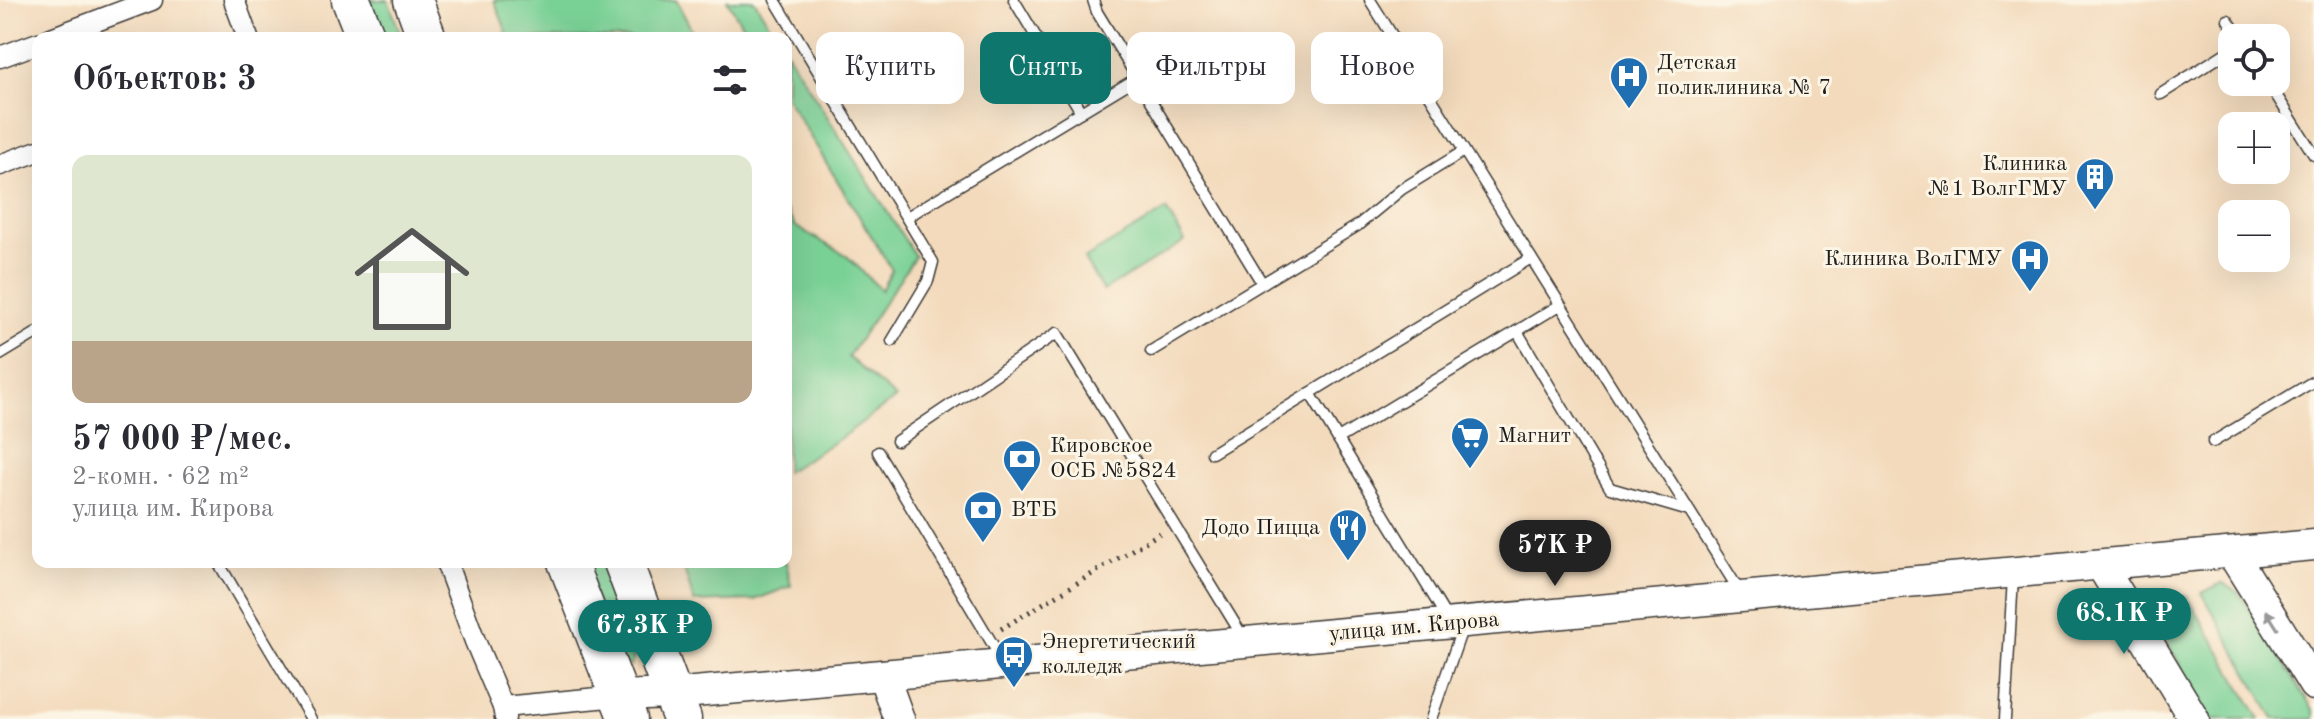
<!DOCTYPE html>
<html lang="ru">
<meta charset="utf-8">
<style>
:root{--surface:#fff;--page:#f7f7f7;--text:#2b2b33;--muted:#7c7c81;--line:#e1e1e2;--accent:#0f766e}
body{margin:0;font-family:"Old Standard TT",serif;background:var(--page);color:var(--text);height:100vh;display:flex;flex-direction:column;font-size:30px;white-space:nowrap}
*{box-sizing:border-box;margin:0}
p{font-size:26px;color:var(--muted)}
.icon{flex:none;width:44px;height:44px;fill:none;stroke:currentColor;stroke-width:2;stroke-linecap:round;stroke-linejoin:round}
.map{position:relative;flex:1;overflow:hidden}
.details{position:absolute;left:32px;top:32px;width:760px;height:536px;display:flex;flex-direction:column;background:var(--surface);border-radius:16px;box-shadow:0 8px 32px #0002}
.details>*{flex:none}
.guide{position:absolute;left:816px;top:32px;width:760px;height:72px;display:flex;gap:16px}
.controls{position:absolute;left:2218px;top:24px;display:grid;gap:16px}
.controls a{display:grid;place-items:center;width:72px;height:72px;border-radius:16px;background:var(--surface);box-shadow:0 8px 32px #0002;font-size:40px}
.price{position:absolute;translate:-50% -68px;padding:0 18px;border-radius:28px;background:var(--accent);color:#fff;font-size:26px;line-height:52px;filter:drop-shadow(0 2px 4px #0008)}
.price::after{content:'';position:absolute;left:50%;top:48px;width:24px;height:18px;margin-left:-12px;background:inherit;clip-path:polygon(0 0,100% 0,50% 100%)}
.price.current{background:#222;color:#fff}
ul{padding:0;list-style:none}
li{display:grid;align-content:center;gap:16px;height:424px;padding:0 40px}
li+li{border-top:2px solid var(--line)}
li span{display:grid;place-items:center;height:248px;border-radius:16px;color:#555}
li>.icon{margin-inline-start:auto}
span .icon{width:144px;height:144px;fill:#fffc;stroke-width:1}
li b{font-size:34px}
h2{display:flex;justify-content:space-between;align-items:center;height:96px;padding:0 40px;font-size:34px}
.pill{padding:0 28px;border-radius:16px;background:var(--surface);box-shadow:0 8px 32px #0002;font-size:28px;line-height:72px}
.pill.current{background:var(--accent);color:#fff}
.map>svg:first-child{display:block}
.green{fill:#7ad196;stroke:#4b7659;stroke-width:2}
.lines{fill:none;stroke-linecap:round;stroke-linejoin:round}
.lane-casing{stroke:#3c3834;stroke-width:13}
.street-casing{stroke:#3c3834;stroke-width:23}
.secondary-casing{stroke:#3c3834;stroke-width:33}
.highway-casing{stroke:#3c3834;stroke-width:41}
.path{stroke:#3c3834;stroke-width:5;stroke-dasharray:2 6;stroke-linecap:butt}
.lane{stroke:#fff;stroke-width:10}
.street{stroke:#fff;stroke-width:20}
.secondary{stroke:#fff;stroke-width:30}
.highway{stroke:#fff;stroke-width:38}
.oneway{fill:#999}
.labels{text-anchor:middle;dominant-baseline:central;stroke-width:6;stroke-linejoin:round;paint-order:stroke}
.poi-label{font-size:22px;fill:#1c1c1c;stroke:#fcf5e5;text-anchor:start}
.street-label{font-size:22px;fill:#1c1c1c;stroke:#fcf5e5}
</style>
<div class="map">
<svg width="2314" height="719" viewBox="0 0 2314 719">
<rect width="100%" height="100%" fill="#fcf5e5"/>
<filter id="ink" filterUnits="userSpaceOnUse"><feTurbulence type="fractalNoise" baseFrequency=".0125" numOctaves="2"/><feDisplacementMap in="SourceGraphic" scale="16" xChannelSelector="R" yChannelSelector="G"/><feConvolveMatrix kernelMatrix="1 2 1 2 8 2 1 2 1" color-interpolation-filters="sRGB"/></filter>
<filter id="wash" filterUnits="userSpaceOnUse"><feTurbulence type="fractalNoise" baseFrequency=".006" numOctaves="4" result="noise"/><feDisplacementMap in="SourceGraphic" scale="32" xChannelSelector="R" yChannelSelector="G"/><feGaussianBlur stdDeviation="1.8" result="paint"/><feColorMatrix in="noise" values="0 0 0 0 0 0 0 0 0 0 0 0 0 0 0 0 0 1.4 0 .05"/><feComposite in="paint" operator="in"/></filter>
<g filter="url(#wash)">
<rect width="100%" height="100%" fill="#f3dabc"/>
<g class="green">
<path d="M 368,0 L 388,0 L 402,38 L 383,38 Z"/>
<path d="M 494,0 L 676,0 L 696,38 L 509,38 Z"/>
<path d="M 727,0 L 754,0 L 778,38 L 750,38 Z"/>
<path d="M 786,51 L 915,256 L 848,357 L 896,398 L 839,439 L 786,472 L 786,210 L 795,226 L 847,256 L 881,290 L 892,270 L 786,97 Z"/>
<path d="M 1166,210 L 1185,241 L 1103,291 L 1084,259 Z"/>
<path d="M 582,562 L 601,562 L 635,652 L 631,666 L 618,660 Z"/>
<path d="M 682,562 L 786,562 L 791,586 L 754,600 L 694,602 Z"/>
<path d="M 2222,583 L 2239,593 L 2314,711 L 2314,719 L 2274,719 L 2202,593 Z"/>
<path d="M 2187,596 L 2260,719 L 2211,719 L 2146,605 L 2156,600 Z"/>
</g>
</g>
<g filter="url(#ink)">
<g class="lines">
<defs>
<g id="lane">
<path d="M 775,0 L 933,262 L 928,281 L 892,341"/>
<path d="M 1014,0 L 1081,112"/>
<path d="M 1093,0 L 1097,12 L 1262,283"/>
<path d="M 1370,0 L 1740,592"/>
<path d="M 2228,20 L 2240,38"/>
<path d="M 2268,82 L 2314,155"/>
<path d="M 2161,94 L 2232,49"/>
<path d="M 907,217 L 1137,78"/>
<path d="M 1517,331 L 1610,488 L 1689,511"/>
<path d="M 1151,351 L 1357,226 L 1402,189 L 1464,151"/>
<path d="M 0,355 L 38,332"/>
<path d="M 1310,393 L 1448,620"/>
<path d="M 1338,439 L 1560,305"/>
<path d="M 897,441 L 1057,333 L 1243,637"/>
<path d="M 2213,442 L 2314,381"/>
<path d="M 878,452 L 1002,660"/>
<path d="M 1212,453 L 1531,258"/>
<path d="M 218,562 L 311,719"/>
<path d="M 1431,719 L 1463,626"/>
<path d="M 2005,719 L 2013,577"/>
</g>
<g id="street">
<path d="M 234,0 L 248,38"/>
<path d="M 51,38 L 152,0"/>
<path d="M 0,57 L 38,43"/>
<path d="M 0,165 L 38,151"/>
<path d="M 446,562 L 475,641 L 503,707"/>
<path d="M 505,718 L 503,707 L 619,696"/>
</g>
<g id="secondary">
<path d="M 2232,553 L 2314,685"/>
<path d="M 2101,565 L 2194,719"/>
<path d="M 883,675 L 899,719"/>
<path d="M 619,696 L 672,694 L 2314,545"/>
</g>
<g id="highway">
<path d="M 351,0 L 366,38"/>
<path d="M 413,0 L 427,38"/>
<path d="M 567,562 L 628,719"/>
<path d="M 623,562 L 682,719"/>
</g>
</defs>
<use href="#lane" class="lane-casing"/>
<use href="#street" class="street-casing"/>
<use href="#secondary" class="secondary-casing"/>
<use href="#highway" class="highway-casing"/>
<path class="path" d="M 1001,629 L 1160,533"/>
<use href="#lane" class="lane"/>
<use href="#street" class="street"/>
<use href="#secondary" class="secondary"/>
<use href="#highway" class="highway"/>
</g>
<defs><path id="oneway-solid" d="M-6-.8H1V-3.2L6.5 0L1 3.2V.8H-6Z" transform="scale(2)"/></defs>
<use class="oneway" href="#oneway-solid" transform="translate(2272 620) rotate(-122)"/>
</g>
<defs>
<symbol id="hospital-pin" viewBox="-11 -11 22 30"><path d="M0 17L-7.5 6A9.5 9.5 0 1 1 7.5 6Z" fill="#1f6fb2" stroke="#fcf5e5"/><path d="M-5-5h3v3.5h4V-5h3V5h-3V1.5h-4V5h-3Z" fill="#fff"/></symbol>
<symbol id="building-pin" viewBox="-11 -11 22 30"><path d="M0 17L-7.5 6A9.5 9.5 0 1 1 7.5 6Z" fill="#1f6fb2" stroke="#fcf5e5"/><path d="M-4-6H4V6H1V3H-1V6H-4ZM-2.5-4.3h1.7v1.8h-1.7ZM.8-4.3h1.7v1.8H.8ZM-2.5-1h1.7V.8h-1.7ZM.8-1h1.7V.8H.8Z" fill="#fff"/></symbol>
<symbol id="supermarket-pin" viewBox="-11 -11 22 30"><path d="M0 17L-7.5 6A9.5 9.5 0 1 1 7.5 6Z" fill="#1f6fb2" stroke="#fcf5e5"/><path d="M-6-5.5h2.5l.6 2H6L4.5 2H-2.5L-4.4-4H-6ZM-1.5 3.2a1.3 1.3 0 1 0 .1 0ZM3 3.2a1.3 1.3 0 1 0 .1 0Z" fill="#fff"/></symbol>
<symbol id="bank-pin" viewBox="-11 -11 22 30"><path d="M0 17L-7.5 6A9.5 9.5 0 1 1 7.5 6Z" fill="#1f6fb2" stroke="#fcf5e5"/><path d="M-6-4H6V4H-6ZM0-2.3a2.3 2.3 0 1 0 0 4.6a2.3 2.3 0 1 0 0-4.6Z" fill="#fff"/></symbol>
<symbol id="restaurant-pin" viewBox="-11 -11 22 30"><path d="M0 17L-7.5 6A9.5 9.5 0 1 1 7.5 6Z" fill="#1f6fb2" stroke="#fcf5e5"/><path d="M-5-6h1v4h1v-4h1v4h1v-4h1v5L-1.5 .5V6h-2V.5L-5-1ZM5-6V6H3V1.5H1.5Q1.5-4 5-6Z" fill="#fff"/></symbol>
<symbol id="bus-pin" viewBox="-11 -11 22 30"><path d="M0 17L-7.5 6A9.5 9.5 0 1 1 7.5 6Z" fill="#1f6fb2" stroke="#fcf5e5"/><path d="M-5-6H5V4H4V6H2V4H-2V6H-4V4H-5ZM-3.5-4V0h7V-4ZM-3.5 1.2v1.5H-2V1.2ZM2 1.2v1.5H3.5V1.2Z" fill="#fff"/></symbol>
</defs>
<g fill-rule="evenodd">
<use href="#hospital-pin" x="1607" y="54" width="44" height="60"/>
<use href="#building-pin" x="2073" y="155" width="44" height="60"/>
<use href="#hospital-pin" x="2008" y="237" width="44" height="60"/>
<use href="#supermarket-pin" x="1448" y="414" width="44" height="60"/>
<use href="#bank-pin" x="1000" y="437" width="44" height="60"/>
<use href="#bank-pin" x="961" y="488" width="44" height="60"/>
<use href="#restaurant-pin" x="1326" y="506" width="44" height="60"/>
<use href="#bus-pin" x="992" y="633" width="44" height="60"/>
</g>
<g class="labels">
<g class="poi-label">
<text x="1657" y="63">Детская<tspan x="1657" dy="25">поликлиника № 7</tspan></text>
<text x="2067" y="164" text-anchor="end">Клиника<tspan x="2067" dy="25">№1 ВолгГМУ</tspan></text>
<text x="2002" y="259" text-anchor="end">Клиника ВолГМУ</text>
<text x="1498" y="436">Магнит</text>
<text x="1050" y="446">Кировское<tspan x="1050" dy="25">ОСБ №5824</tspan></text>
<text x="1011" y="510">ВТБ</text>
<text x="1320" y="528" text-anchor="end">Додо Пицца</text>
<text x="1042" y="642">Энергетический<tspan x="1042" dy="25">колледж</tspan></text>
</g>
<g class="street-label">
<text transform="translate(1414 627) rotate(-5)">улица им. Кирова</text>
</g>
</g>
</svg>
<div class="controls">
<a><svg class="icon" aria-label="locate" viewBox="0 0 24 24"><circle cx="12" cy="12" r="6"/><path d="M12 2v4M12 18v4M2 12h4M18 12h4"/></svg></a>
<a>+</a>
<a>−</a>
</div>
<b class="price current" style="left:1555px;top:588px">57K ₽</b>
<b class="price" style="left:2124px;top:656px">68.1K ₽</b>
<b class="price" style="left:645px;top:668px">67.3K ₽</b>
<div class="guide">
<a class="pill">Купить</a>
<a class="pill current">Снять</a>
<a class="pill">Фильтры</a>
<a class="pill">Новое</a>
</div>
<section class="details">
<h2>Объектов: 3<svg class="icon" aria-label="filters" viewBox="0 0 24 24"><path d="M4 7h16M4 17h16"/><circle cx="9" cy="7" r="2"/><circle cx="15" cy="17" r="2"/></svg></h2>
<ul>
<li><span style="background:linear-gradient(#dfe7d0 75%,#b9a48a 0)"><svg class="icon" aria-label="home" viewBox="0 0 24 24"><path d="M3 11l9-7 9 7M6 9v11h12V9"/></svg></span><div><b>57 000 ₽/мес.</b><p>2-комн. · 62 m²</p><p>улица им. Кирова</p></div></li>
</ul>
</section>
</div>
